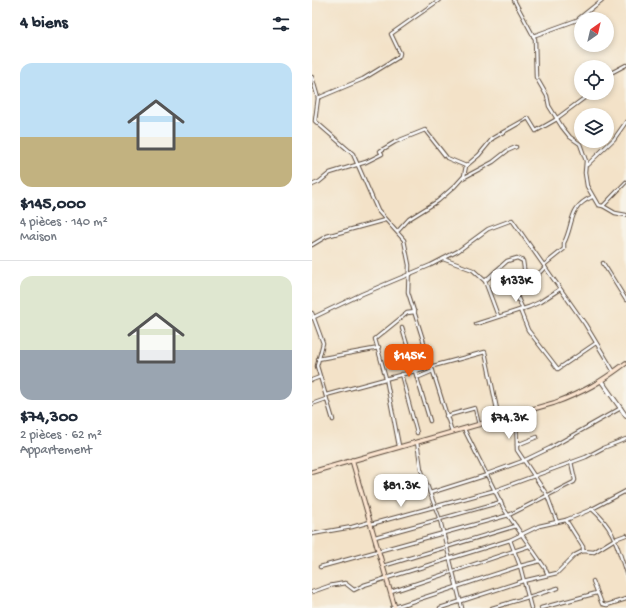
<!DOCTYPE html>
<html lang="fr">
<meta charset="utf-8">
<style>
:root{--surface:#fff;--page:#f6f6f7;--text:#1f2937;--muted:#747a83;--line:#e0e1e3;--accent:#ea580c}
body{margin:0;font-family:"Gochi Hand",sans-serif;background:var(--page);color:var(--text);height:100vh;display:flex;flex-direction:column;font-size:15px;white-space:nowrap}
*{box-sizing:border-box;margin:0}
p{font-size:13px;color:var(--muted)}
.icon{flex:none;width:22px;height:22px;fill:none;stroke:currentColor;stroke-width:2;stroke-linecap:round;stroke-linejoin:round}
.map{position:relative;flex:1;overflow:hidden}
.panel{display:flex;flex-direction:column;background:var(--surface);width:312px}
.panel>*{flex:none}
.needle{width:26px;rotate:34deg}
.tools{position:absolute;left:262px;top:12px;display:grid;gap:8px}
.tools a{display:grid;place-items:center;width:40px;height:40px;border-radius:50%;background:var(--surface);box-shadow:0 2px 6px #0003;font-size:20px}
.price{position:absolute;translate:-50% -34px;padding:0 9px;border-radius:8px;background:#fff;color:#222;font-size:13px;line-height:26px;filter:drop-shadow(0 1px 2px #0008)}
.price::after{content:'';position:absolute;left:50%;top:24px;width:12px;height:9px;margin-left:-6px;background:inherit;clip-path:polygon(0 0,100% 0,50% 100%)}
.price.on{background:var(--accent);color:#fff}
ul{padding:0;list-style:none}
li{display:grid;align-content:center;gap:8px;height:212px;padding:0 20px}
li+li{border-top:1px solid var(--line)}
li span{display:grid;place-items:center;height:124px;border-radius:12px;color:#555}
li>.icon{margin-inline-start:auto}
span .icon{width:72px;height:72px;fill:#fffc;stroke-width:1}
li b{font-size:17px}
h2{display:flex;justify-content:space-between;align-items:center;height:48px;padding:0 20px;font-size:17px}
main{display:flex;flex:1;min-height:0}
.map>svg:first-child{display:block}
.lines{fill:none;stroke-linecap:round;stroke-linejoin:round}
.minor-casing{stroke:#574638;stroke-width:4.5}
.tertiary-casing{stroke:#574638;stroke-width:5.5}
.secondary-casing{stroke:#574638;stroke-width:5.5}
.minor{stroke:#fff;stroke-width:2.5}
.tertiary{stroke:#fff;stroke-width:3.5}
.secondary{stroke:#fce5d0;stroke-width:3.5}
</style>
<main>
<section class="panel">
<h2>4 biens<svg class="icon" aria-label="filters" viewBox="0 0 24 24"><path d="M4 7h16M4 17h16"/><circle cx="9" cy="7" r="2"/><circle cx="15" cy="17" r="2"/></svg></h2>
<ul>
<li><span style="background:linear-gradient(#bfe0f5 60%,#c2b280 0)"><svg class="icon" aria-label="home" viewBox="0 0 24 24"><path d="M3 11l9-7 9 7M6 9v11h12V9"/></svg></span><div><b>$145,000</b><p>4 pièces · 140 m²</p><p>Maison</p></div></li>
<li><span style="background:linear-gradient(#dfe7d0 60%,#9aa5b1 0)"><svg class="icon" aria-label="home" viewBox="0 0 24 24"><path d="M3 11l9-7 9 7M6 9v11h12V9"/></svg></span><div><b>$74,300</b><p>2 pièces · 62 m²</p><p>Appartement</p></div></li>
</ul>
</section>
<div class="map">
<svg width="314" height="608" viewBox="0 0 314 608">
<rect width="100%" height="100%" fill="#f7f3e8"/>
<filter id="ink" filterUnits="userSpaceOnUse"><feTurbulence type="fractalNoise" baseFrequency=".025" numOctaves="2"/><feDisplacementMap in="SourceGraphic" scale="8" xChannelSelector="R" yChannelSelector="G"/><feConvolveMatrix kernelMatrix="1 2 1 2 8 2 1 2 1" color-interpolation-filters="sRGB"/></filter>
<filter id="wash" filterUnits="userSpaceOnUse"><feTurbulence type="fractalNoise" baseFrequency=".012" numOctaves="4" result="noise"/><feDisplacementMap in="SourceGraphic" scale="16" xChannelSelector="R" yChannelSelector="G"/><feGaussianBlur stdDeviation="0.9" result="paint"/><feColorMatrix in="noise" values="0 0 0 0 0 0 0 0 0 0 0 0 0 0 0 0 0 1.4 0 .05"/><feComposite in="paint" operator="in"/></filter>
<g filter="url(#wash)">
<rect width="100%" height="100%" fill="#f3e2c8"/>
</g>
<g filter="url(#ink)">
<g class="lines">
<defs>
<g id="minor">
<path d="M 202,0 L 223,39 L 224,77 L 235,96 L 237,106 L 250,127 L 258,137 L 268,144 L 274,161 L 273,173 L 275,186 L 286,205 L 291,206 L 314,182"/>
<path d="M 221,36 L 265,20 L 290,0"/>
<path d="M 295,75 L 314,65"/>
<path d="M 0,77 L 6,98 L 3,121 L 41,154 L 66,211 L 92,240 L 97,265 L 96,292 L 140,432"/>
<path d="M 6,98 L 51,79 L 87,57 L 88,53 L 79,34 L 127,0"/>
<path d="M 244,119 L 279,93"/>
<path d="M 275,165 L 302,139 L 314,122"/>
<path d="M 151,178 L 181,162 L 195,151 L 204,147"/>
<path d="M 0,185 L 7,182 L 18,173 L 54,162 L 70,154 L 68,151 L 83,142 L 113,130 L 135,158 L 154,166"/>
<path d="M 291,206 L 303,213 L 314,215"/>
<path d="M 86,231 L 97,219 L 126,201 L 143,186 L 152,176 L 154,166 L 167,155 L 181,138 L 216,118 L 224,131 L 245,119"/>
<path d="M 0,245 L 15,236 L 73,220"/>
<path d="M 131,259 L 161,270 L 173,281 L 186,316"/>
<path d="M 291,263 L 314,300"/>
<path d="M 232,265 L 252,249 L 252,243 C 262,224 256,207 280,197"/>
<path d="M 173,281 L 195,261 L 205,258 L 211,261 L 213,275 L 219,282 L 233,267"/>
<path d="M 202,289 L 211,310"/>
<path d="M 208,310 L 216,330 L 246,369 L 284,343"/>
<path d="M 0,313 L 11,343 L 5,366 L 21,420"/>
<path d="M 0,318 L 50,294 L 119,265 L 146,251 L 176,229 L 200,220 L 273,324 L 302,372"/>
<path d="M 164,324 L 217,307 L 228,302 L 248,289"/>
<path d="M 90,328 L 118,421"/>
<path d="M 6,359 L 67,348"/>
<path d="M 89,374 L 105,433"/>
<path d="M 107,377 L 121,371"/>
<path d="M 0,380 L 8,377"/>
<path d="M 14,395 L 173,352 L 187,419"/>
<path d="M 0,404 L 14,399"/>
<path d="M 204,414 L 205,450 L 235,495 L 245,522"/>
<path d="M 134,416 L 163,408 L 167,425"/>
<path d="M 152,429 L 192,509 L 233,568 L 236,575"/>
<path d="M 105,442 L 109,469 L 118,493 L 175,475"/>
<path d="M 205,445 L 225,437"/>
<path d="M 87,446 L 74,378 L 63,339 L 95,313 L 103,312"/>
<path d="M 175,474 L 211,461 L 238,448 L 309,408"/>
<path d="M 118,493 L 128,520 L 150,608"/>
<path d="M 280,509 C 302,528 305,545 314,573"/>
<path d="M 254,520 L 271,547 L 271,551"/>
<path d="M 59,524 L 184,490 L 274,457 L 291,448 L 314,439"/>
<path d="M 0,534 L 40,527 L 58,522"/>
<path d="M 63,537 L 189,502"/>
<path d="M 198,540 L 208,566 L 219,608"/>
<path d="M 71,566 L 204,526"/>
<path d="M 8,567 L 197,515 L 262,482 L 263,480 L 259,462"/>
<path d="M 281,581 L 290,604 L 295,605 L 314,599"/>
<path d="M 0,592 L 17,586 L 33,583 L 42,590 L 52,585 L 198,540 L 227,526 L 254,520 L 280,509 L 314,491"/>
<path d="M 79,592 L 217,546"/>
<path d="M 80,608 L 208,566 L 228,561"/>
<path d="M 128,608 L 211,581 L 245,573 L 263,555 L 271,551 L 282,552 L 303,539 L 314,535"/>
<path d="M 180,608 L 246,588"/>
<path d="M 229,608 L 285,593"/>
</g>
<path id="tertiary" d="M 290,382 L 314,416"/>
<g id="secondary">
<path d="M 40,460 L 83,608"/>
<path d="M 0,472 L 242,403 C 272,392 289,382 314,363"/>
</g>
</defs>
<use href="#minor" class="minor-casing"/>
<use href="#tertiary" class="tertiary-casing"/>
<use href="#secondary" class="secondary-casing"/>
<use href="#minor" class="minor"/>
<use href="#tertiary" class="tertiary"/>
<use href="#secondary" class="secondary"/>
</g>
</g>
</svg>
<div class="tools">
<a><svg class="needle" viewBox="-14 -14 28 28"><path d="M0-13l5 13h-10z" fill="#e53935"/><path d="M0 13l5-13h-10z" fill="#747a83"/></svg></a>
<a><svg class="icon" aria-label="locate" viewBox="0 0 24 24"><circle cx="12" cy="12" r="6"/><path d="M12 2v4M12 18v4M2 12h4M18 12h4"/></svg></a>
<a><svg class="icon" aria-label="layers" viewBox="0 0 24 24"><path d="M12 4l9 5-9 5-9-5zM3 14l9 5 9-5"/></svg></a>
</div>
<b class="price" style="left:204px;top:303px">$133K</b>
<b class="price on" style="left:97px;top:378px">$145K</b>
<b class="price" style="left:197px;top:440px">$74.3K</b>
<b class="price" style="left:89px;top:508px">$81.3K</b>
</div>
</main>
